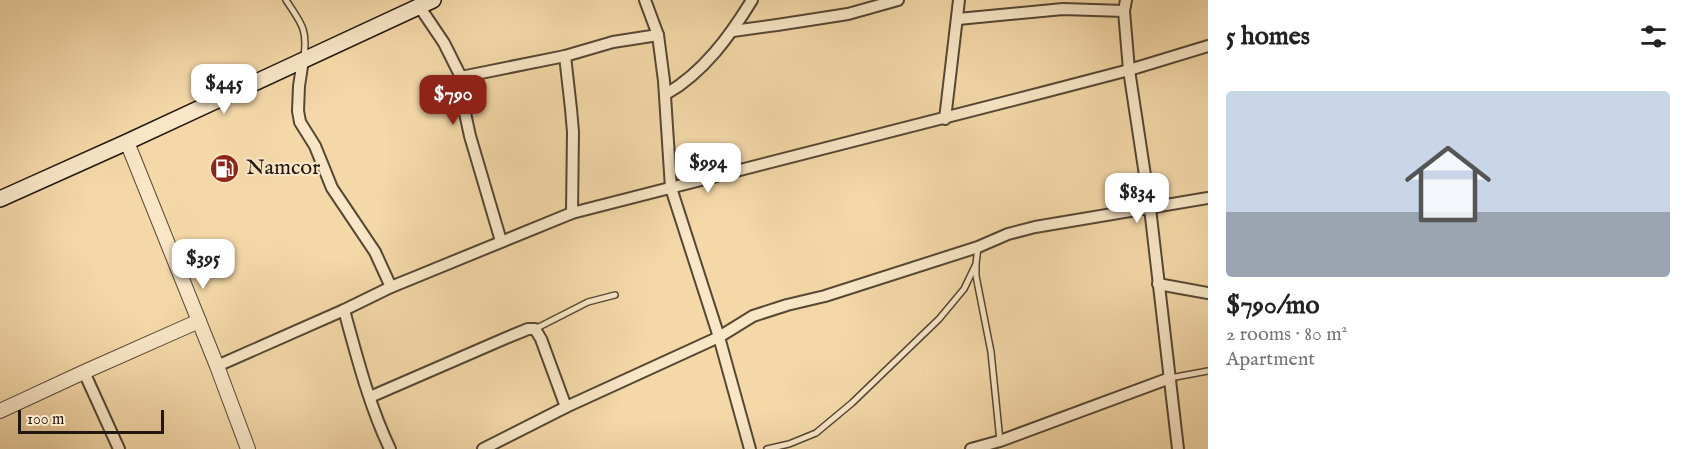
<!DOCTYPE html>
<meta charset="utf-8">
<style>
:root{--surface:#fff;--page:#f2f2f2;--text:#222;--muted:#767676;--accent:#8f2418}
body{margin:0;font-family:"IM FELL English",serif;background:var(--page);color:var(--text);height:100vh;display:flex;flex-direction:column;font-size:22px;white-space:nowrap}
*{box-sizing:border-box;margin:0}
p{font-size:20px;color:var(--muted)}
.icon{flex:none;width:33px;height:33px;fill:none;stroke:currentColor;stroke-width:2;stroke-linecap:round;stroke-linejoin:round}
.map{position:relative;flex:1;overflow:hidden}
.side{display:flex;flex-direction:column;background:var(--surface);width:480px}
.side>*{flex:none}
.scale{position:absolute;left:18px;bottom:15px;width:146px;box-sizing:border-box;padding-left:6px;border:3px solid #22170e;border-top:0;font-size:16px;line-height:21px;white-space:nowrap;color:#22170e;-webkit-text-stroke:4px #f8e6c6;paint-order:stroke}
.price{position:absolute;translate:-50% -51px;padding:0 14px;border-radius:12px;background:#fff;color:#222;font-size:20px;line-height:39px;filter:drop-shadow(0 2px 3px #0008)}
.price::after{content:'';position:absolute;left:50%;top:36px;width:18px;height:14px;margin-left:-9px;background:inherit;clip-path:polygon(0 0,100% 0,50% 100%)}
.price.on{background:var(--accent);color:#fff}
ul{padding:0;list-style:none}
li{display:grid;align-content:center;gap:12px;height:318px;padding:0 18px}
li span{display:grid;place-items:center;height:186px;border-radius:6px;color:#555}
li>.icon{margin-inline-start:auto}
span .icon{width:108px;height:108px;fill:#fffc;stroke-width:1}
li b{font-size:26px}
h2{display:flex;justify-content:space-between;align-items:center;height:72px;padding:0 18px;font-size:26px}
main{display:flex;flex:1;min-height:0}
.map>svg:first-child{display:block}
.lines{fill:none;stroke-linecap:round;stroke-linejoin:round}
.service-casing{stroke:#564734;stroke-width:8}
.minor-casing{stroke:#564734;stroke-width:14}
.tertiary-casing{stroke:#564734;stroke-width:16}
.secondary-casing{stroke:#22170e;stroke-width:18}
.service{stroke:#f8e6c6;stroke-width:5}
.minor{stroke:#f8e6c6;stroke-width:10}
.tertiary{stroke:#f8e6c6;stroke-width:14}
.secondary{stroke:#f8e6c6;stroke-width:15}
.labels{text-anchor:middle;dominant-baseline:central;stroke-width:4.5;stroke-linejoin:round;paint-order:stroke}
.poi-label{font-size:22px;fill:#22170e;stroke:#f8e6c6;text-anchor:start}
</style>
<main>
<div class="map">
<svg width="1208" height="449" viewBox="0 0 1208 449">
<rect width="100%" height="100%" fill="#f4d8a8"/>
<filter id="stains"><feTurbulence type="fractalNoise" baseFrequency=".00333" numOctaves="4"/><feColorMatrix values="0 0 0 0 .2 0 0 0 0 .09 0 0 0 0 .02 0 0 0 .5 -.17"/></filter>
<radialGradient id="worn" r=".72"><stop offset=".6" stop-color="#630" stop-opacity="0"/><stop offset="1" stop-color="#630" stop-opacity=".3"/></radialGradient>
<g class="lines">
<defs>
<g id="service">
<path d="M 286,0 C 300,22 308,28 304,56"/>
<path d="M 976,266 L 976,276 L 991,352 L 1000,441"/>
<path d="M 535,329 L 588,302 L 615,295"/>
<path d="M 1170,378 L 1208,371"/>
<path d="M 767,449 L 789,444 L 816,433 L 852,403 L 939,319 L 964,289 L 976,264 L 978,247"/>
</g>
<g id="minor">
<path d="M 645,0 L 658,35 L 664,81 L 671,188 L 719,337 L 750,449"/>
<path d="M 1126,0 L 1124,11 L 1129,70 L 1150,208 L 1178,449"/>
<path d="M 419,6 L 444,43 L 461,77 L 465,113 L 470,136 L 501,241"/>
<path d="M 958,19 L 1063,9 L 1124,11"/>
<path d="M 733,31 L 777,25 L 848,14 L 898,0"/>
<path d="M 565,56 L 571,109 L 573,132 L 572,213"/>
<path d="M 303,60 L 299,86 L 298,111 L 300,122 L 315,146 L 332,188 L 375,252 L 391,287"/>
<path d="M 461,77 L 565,56 L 613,42 L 658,35"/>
<path d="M 666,94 C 703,73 730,36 752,0"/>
<path d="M 945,119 L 959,0"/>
<path d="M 1158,284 L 1208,293"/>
<path d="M 344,310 C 357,357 369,405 390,449"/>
<path d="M 217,366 L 344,310 L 391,287 L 572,213 L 1037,94 L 1129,70 L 1208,46"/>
<path d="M 84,372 L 119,449"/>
<path d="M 370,397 L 506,338 L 528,329 L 535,329 L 541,339 L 566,407"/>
<path d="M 483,449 L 566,407 L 719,337 L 753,316 L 787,305 L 825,296 L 978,247 L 1008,234 L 1035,227 L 1208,198"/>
<path d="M 971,449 L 1000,441 L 1170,378"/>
</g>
<g id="tertiary">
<path d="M 127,142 L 217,366 L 248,449"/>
<path d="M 0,411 L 84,372 L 199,321"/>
</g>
<path id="secondary" d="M 0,199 L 127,142 L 433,0"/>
</defs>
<use href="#service" class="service-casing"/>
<use href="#minor" class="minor-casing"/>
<use href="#tertiary" class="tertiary-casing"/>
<use href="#secondary" class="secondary-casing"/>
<use href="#service" class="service"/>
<use href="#minor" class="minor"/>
<use href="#tertiary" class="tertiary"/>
<use href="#secondary" class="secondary"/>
</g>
<defs>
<symbol id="fuel-disc" viewBox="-11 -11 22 22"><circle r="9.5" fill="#8f2418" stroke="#f8e6c6"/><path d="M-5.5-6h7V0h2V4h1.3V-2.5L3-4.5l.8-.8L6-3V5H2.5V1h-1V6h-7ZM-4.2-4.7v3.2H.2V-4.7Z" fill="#fff"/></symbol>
</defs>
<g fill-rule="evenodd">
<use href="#fuel-disc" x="208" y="152" width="33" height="33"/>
</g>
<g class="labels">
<g class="poi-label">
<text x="246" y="168">Namcor</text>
</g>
</g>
<rect width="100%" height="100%" filter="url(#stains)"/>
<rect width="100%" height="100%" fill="url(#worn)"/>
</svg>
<div class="scale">100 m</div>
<b class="price" style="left:224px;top:115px">$445</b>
<b class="price on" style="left:453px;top:126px">$790</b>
<b class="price" style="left:708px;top:194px">$994</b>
<b class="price" style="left:1137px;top:224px">$834</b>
<b class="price" style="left:203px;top:290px">$395</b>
</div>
<section class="side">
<h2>5 homes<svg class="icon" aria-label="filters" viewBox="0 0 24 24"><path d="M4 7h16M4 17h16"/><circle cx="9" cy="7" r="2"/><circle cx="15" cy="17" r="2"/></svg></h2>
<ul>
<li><span style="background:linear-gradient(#c9d6e8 65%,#9aa5b1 0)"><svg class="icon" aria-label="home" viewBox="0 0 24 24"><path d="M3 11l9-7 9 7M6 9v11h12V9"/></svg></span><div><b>$790/mo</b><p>2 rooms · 80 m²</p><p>Apartment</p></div></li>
</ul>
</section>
</main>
